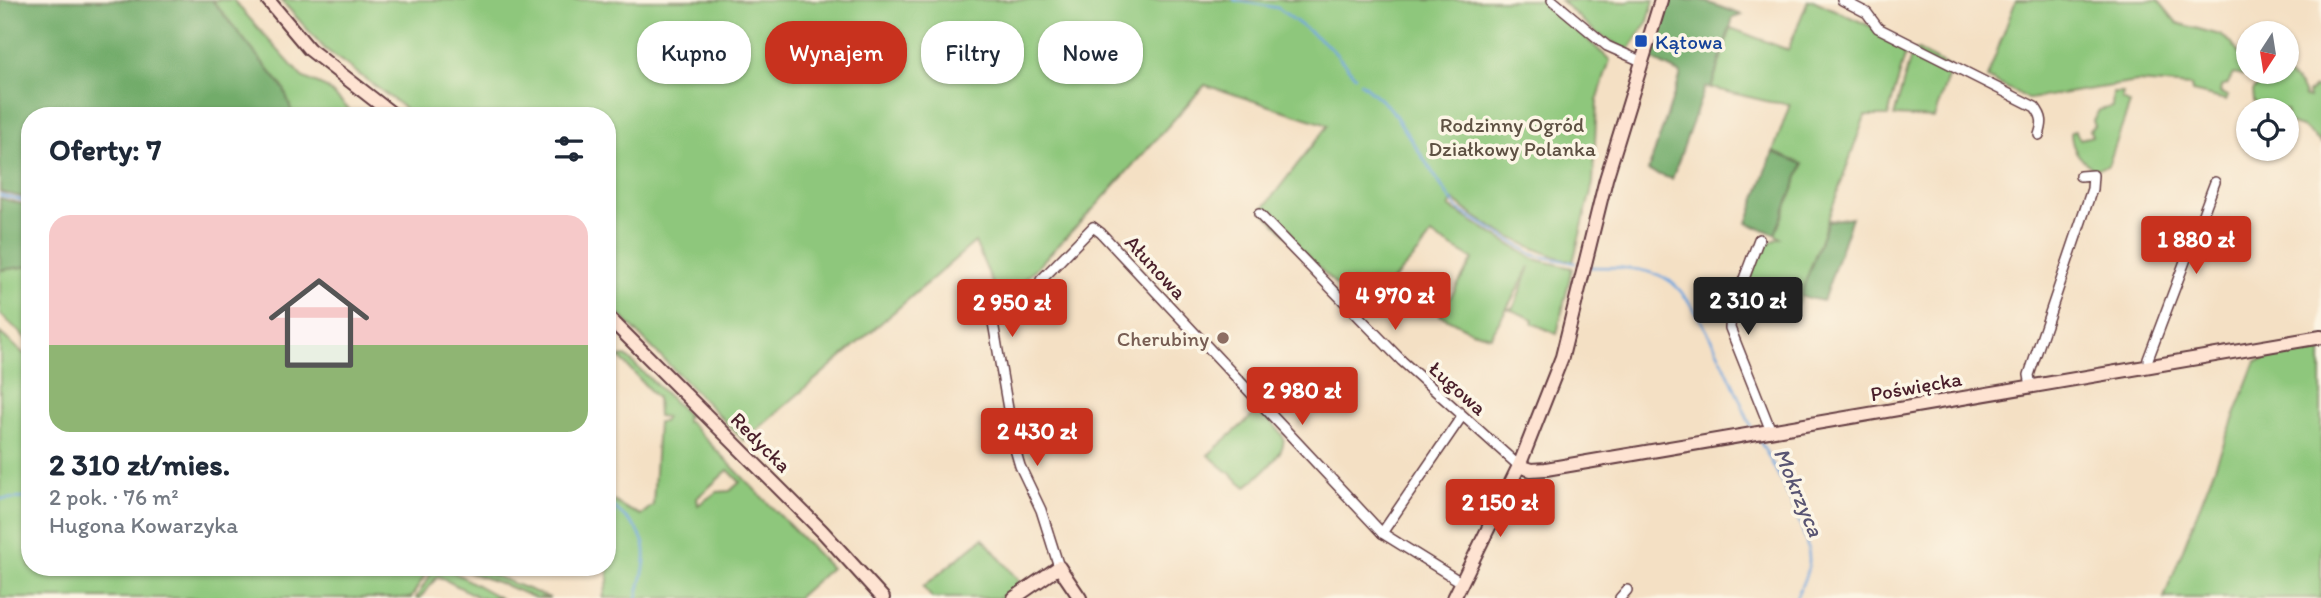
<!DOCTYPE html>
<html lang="pl">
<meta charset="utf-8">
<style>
:root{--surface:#fff;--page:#f2f2f3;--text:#1f2937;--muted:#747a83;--line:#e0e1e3;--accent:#c8321e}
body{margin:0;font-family:Itim,sans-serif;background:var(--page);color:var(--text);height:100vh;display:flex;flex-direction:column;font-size:26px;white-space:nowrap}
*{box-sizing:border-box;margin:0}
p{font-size:23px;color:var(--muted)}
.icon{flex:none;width:38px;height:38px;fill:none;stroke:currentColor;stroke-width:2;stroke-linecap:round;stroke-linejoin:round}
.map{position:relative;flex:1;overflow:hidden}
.panel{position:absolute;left:21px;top:107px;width:595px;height:469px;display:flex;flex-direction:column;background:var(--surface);border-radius:28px;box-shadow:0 2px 5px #0004}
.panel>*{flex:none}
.hud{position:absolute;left:637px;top:21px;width:665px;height:63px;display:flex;gap:14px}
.needle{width:46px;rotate:192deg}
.tools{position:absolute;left:2236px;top:21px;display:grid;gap:14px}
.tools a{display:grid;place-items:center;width:63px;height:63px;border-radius:50%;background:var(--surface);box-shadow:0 2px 5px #0004;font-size:35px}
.price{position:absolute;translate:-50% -60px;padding:0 16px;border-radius:7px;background:var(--accent);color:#fff;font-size:23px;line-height:46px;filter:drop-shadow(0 2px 4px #0008)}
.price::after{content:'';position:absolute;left:50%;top:42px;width:21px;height:16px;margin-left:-10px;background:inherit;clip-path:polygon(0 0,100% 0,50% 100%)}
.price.on{background:#222;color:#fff}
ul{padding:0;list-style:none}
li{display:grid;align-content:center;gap:14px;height:371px;padding:0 28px}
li+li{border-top:2px solid var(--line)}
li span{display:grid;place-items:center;height:217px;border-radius:21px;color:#555}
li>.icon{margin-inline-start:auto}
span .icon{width:126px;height:126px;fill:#fffc;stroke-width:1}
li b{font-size:30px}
h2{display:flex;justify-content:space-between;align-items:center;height:84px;padding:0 28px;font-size:30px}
.tag{padding:0 24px;border-radius:28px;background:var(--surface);box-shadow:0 2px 5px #0004;font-size:24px;line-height:63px}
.tag.on{background:var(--accent);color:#fff}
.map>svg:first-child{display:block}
.green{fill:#8ec77b;stroke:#6c7353;stroke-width:2;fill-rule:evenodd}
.forest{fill:#72ac6b;stroke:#5e664b;stroke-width:2}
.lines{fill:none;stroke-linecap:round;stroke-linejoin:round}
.stream{stroke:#70a6de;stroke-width:2.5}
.street-casing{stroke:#643c42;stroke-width:12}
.secondary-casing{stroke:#643c42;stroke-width:16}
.street{stroke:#fff;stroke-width:9}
.secondary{stroke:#fee3d2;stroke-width:12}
.transit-dot{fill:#1a4fb4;stroke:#fcf5e5;stroke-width:2.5}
.education-dot{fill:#8d6e63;stroke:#fcf5e5;stroke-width:2.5}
.labels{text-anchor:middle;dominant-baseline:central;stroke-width:7;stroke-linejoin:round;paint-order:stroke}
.transit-label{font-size:21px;fill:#164399;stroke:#fcf5e5;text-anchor:start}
.park-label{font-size:21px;fill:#5e5143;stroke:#fcf5e5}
.street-label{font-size:21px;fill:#4a1f2b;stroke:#fcf5e5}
.education-label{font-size:21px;fill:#785e54;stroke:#fcf5e5;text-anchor:end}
.water-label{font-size:23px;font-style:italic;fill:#595573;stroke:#fcf5e5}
</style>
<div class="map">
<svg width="2321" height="598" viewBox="0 0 2321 598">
<rect width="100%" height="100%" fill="#fcf5e5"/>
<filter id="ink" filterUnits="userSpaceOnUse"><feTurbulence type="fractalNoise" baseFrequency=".0143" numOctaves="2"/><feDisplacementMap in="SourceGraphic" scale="14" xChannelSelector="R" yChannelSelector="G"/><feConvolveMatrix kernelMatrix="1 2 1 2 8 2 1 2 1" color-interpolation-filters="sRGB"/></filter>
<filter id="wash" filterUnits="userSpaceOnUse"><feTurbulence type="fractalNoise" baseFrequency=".00686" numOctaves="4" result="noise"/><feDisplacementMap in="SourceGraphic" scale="28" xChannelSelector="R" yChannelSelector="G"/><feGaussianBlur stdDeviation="1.57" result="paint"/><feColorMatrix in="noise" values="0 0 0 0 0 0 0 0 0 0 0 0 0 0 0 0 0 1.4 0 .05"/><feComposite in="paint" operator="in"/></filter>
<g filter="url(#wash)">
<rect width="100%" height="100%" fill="#f4e0c4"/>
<g class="green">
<path d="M 212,0 L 233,0 L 302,77 L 327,88 L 355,115 L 292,115 L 284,89 Z"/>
<path d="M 281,0 L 1544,0 L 1610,60 L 1597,101 L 1593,183 L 1573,262 C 1534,251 1485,228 1454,200 L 1449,207 L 1534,259 L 1572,268 L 1557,334 L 1532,323 L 1533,319 L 1509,309 L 1514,307 L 1530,267 L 1491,336 L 1471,331 L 1440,315 L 1473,259 L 1431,235 L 1420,251 L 1363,312 L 1262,210 L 1328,125 L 1205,85 L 1097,205 L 1007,298 L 999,298 L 975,242 L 744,441 L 607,302 L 607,116 L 414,115 L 325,49 Z"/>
<path d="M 1560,0 L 1628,2 L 1631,0 L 1654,0 L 1648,21 L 1628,51 L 1595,32 Z"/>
<path d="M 1808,0 L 1813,0 L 1870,26 L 1904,45 L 1906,52 L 1888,116 L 1865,116 L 1797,306 L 1746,287 L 1758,250 C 1767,247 1769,241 1780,238 L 1775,234 L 1803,165 L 1773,152 L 1790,104 L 1770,102 L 1711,88 L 1731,28 L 1788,50 Z"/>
<path d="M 2016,0 L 2158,0 L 2177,23 L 2220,35 L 2232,43 L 2247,68 L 2243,76 L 2233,74 L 2227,85 L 2221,87 L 2220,93 L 2228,96 L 2226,100 L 2192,92 L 2191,86 L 2137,82 L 2029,99 L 1987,78 Z"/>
<path d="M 1918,50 L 1951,68 L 1934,118 L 1894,116 L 1912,52 Z"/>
<path d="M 2272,72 C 2286,72 2303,83 2305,97 L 2309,98 L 2308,93 L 2314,87 L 2321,88 L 2321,143 L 2304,128 L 2287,122 L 2287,110 L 2269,110 L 2254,101 L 2253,91 Z"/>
<path d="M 2113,93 L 2123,93 L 2122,99 L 2130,104 L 2108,166 L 2094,169 C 2080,159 2071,150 2071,132 L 2075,131 L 2080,139 L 2092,136 L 2090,130 L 2095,126 L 2093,121 L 2099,110 L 2112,107 Z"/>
<path d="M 30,266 L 30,342 L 0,314 L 0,270 Z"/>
<path d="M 0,333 L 30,359 L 30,567 L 430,567 L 411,598 L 0,598 Z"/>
<path d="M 2321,344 L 2321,598 L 2164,598 L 2256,361 L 2300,353 L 2299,348 Z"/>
<path d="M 626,356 L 689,416 L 686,416 L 686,422 L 689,422 L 831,568 L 797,598 L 603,598 L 608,581 L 607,497 L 629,510 L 641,515 L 653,505 L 658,422 L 663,422 L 666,417 L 658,416 L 657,398 L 619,357 ZM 728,470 L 740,482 L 730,491 L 717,492 L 698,505 L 697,498 Z"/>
<path d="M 1259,410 C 1266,418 1277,426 1282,435 C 1291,451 1257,477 1246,487 L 1208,455 Z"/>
<path d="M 983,538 L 1022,585 L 1005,598 L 932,598 L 923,587 Z"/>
<path d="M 435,567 L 444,567 L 500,598 L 480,598 L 438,576 L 420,598 L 416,598 Z"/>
<path d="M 454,567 L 473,567 L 550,598 L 535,598 L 505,585 Z"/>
</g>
<g class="forest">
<path d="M 0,0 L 212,0 L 284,89 L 293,115 L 30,116 L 30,199 L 0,192 Z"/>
<path d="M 1669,0 L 1701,0 L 1742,15 L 1733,18 L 1711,88 L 1705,87 L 1672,179 L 1648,171 L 1681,74 L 1649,58 Z"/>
<path d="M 1773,152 L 1803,164 L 1775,234 L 1747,223 Z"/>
<path d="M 0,198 L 30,206 L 30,266 L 0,270 Z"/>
<path d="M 1852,217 L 1823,301 L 1800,296 L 1828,221 Z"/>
</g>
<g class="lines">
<g class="stream">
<path d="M 1234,0 L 1278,8 L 1330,47 L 1355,76"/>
<path d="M 1360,82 L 1391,109 L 1450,199 L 1459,210 L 1534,255 L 1575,263"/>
<path d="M 0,195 L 30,202"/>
<path d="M 1590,267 C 1614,267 1644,267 1665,278 C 1696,293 1738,394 1751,427"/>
<path d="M 1759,440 C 1773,463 1811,536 1809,562 C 1808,573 1801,587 1796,598"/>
<path d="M 0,499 L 30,498"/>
<path d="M 607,503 C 614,506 619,512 625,517 C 655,543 645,563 637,598"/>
</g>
</g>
</g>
<g filter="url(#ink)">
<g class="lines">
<defs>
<g id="street">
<path d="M 1552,0 L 1607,46 L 1641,61"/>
<path d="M 1842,0 L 1867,13 L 1878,28 L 2035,107 C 2043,117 2043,123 2039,135"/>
<path d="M 1259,214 L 1402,361 L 1519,466"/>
<path d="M 1759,239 L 1731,313 L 1730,328 L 1771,431"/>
<path d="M 1041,280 L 1093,227 L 1101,233 L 1382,533 L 1461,582"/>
<path d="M 991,311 L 1015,449 L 1020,466 L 1041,510 L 1059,567"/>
<path d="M 2148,365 L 2148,359 L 2215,182"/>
<path d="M 2031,386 L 2029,375 L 2092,189 L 2093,175 L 2080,176"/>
<path d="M 1382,533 L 1462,416"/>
<path d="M 1620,598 L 1627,590"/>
</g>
<g id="secondary">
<path d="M 268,0 L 309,49 L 395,116"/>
<path d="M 607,316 L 822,531 L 883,598"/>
<path d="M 1519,466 L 1531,470 L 1546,469 L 2321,337"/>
<path d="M 1014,598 L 1059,567 L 1080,598"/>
<path d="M 1454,598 L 1519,466 L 1562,357 L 1606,179 L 1661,0"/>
</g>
</defs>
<use href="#street" class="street-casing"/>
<use href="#secondary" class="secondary-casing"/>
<use href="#street" class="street"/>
<use href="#secondary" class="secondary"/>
</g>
</g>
<rect class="transit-dot" x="1634" y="34" width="14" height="14" rx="3.5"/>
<circle class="education-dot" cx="1223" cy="338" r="7"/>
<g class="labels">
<g class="transit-label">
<text x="1655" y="41">Kątowa</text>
</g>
<g class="park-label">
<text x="1512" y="124">Rodzinny Ogród<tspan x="1512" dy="24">Działkowy Polanka</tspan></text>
</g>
<g class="street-label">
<text transform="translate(1156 267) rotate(47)">Ałunowa</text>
<text transform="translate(1916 386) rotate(-10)">Poświęcka</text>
<text transform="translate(1458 388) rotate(42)">Ługowa</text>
<text transform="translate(761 442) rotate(45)">Redycka</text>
</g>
<g class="education-label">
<text x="1209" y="338">Cherubiny</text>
</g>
<g class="water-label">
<text transform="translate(1799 492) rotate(67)">Mokrzyca</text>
</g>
</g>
</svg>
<div class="tools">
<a><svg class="needle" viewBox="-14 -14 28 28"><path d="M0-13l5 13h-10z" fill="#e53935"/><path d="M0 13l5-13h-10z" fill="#747a83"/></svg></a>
<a><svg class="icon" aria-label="locate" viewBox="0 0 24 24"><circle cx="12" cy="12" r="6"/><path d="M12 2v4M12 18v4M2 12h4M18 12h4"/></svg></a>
</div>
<b class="price" style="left:2196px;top:276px">1 880 zł</b>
<b class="price" style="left:1395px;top:332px">4 970 zł</b>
<b class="price on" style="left:1748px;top:337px">2 310 zł</b>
<b class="price" style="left:1012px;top:339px">2 950 zł</b>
<b class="price" style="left:1302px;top:427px">2 980 zł</b>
<b class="price" style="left:1037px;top:468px">2 430 zł</b>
<b class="price" style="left:1500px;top:539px">2 150 zł</b>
<div class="hud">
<a class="tag">Kupno</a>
<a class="tag on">Wynajem</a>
<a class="tag">Filtry</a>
<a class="tag">Nowe</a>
</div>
<section class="panel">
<h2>Oferty: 7<svg class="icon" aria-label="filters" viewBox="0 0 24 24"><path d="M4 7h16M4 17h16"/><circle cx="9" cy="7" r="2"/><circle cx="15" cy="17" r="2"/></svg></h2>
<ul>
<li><span style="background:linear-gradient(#f6c9c9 60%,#8fb573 0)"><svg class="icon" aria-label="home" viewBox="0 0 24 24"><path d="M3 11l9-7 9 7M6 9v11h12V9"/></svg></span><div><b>2 310 zł/mies.</b><p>2 pok. · 76 m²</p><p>Hugona Kowarzyka</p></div></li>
</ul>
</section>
</div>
